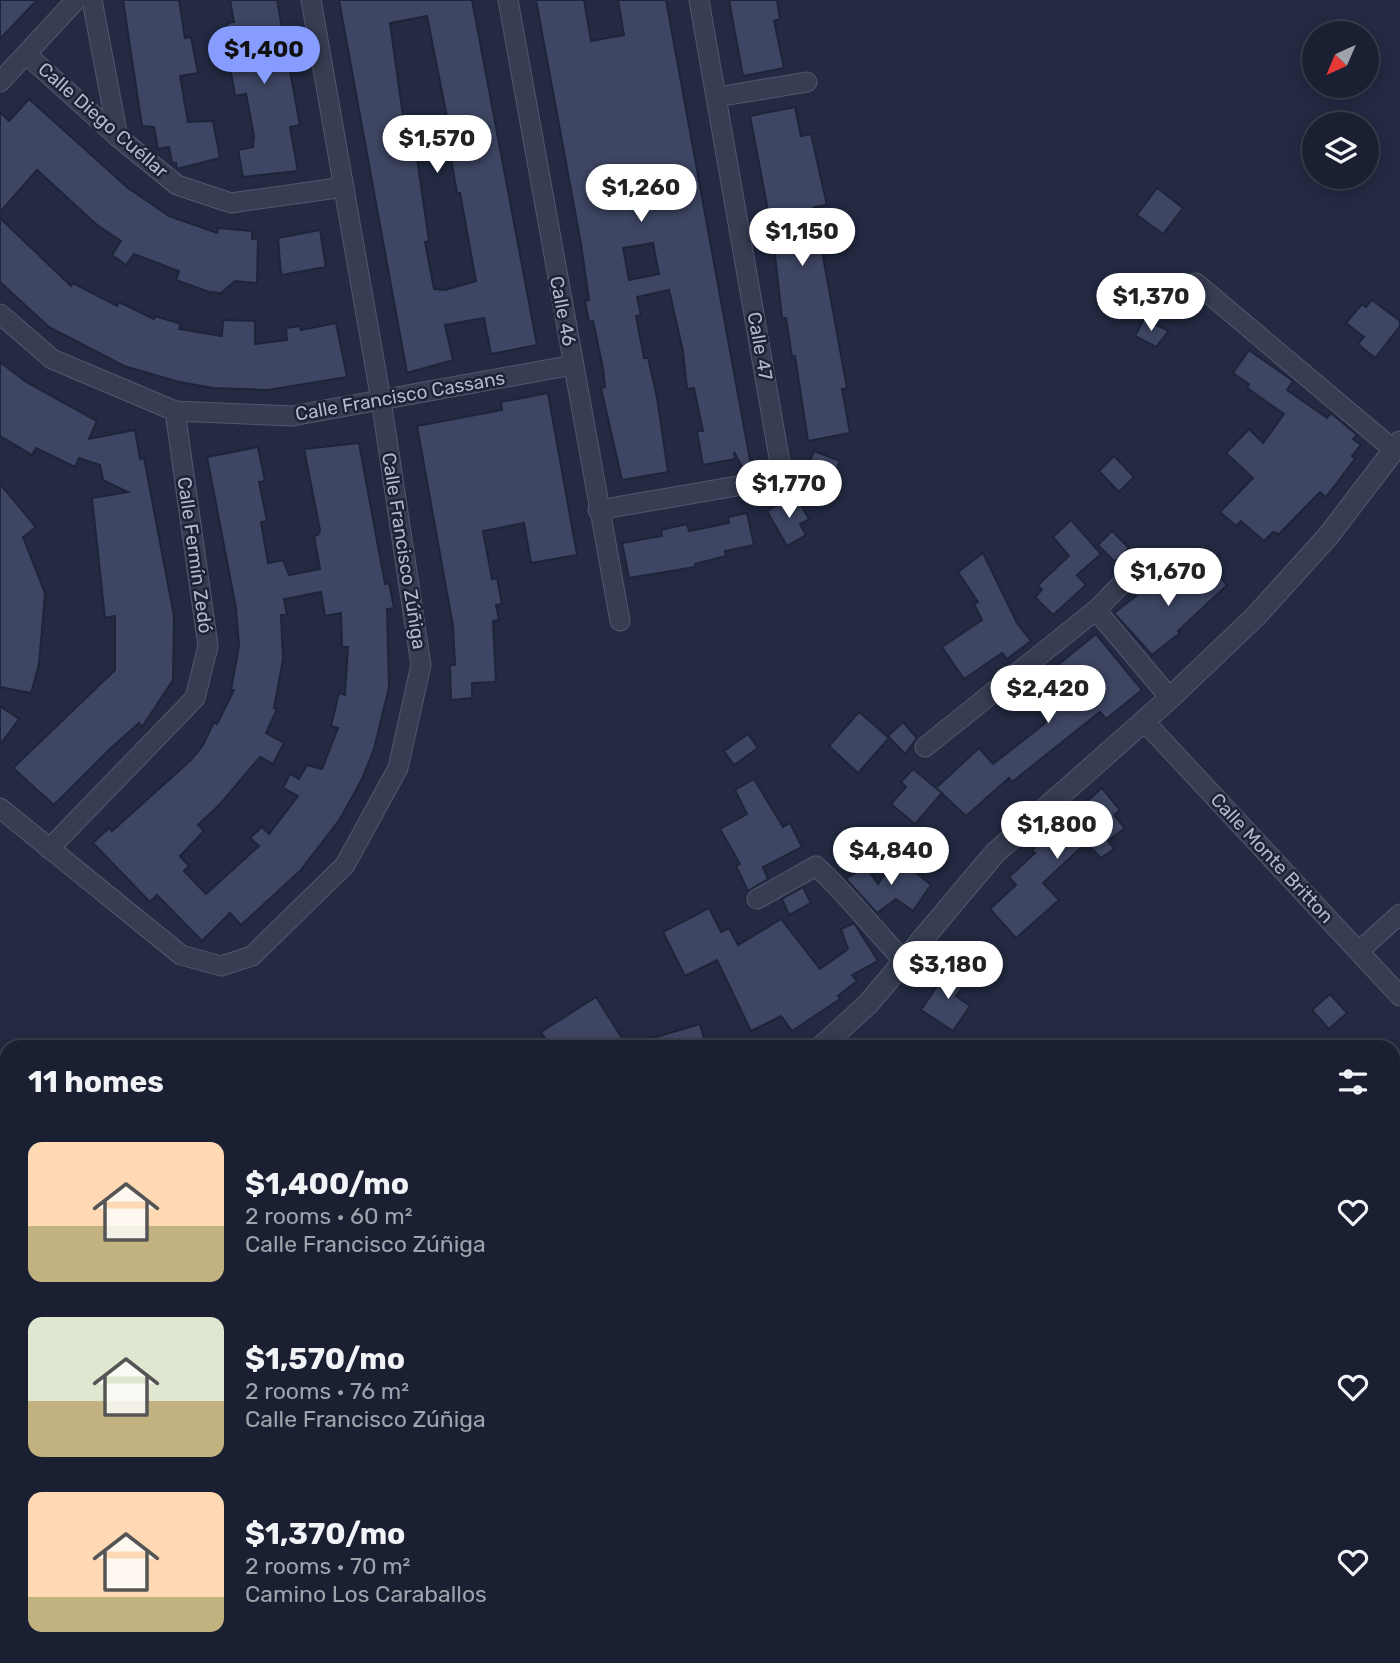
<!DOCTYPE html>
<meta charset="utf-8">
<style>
:root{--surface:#1a2032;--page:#23283a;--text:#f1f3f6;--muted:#9fa3ac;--line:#383e4d;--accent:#869cff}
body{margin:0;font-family:Rubik,sans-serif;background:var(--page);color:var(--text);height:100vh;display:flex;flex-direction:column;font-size:26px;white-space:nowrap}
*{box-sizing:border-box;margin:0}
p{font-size:23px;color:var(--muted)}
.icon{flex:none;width:38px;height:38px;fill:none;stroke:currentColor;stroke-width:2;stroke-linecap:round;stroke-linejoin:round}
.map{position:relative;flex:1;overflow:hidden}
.panel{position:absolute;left:0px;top:1040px;width:1400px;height:625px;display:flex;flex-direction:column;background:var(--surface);border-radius:21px 21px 0 0;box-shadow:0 4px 18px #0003,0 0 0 2px var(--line)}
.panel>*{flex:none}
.needle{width:46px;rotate:224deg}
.fabs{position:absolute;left:1302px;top:21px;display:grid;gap:14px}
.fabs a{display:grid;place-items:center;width:77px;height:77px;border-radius:50%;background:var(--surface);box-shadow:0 4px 18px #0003,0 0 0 2px var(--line);font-size:35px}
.price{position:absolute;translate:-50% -60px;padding:0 16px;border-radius:24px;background:#fff;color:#222;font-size:23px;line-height:46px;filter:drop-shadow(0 2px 4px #0008)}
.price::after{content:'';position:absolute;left:50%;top:42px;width:21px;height:16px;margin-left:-10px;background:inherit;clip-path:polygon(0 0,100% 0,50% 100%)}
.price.active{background:var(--accent);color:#111}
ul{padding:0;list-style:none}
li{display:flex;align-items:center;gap:21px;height:175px;padding:0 28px}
li span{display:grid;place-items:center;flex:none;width:196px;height:140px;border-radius:14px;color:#555}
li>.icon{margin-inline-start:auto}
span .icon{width:84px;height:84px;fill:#fffc;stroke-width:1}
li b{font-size:30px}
h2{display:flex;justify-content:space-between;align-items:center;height:84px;padding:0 28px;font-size:30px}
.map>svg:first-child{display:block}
.building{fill:#3e4663;stroke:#1e2439;stroke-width:2;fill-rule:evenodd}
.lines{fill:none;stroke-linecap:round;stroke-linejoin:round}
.minor-casing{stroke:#52586c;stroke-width:21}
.tertiary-casing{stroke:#52586c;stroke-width:23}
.minor{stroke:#373d52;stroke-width:19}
.tertiary{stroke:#373d52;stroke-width:21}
.labels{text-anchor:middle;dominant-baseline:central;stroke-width:5;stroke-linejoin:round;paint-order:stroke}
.street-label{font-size:19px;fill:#b4b8cc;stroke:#1c2237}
</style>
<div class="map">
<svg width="1400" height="1663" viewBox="0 0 1400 1663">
<rect width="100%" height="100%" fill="#232a42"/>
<g class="building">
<path d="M 0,0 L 37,0 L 0,39 Z"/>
<path d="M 123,0 L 179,0 L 185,38 L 191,37 L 198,73 L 180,76 L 188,122 L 213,121 L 220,158 L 177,169 L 176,163 L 172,163 L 169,147 L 158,149 L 154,127 L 142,126 Z"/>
<path d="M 230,0 L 277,0 L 300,125 L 290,127 L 298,171 L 243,177 L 238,150 L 253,147 L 254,136 L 246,94 L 235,96 L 229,61 L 234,60 L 227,23 L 234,22 Z"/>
<path d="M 339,0 L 472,0 L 537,345 L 491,354 L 484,318 L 445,325 L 453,360 L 407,373 ZM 427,16 L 447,117 L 441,118 L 447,153 L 450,153 L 457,193 L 460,193 L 476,281 L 445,290 L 434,289 L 425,242 L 429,241 L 412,123 L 404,123 L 390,23 Z"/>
<path d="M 536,0 L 584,0 L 591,41 L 624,35 L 618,0 L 666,0 L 752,471 L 745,472 L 734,452 L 735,459 L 703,465 L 697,431 L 703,431 L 694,388 L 687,389 L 683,351 L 669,290 L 637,297 L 641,315 L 636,316 L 644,358 L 648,358 L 657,397 L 668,472 L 622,480 L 601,388 L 605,387 L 603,368 L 593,321 L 589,322 L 585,301 L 589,300 L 581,244 ZM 653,243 L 659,274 L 629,280 L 623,248 Z"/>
<path d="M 729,0 L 777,0 L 780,19 L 774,21 L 784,68 L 743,76 Z"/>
<path d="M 29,99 L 128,188 L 169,216 L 217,233 L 218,228 L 252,231 L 252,239 L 258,238 L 257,283 L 235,281 L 221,293 L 209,292 L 176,280 L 179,271 L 134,254 L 126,265 L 112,255 L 121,241 L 97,225 L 37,170 L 0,212 L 0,112 L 9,121 Z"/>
<path d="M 795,107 L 801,136 L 811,134 L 827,205 L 814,207 L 847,388 L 842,389 L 850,433 L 808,441 L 795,356 L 792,357 L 786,318 L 782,318 L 773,237 L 750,116 Z"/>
<path d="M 1157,188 L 1183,208 L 1163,234 L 1137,215 Z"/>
<path d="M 0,218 L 71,286 L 73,283 L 117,306 L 119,302 L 154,319 L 155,316 L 181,324 L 179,329 L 222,336 L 223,320 L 255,321 L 255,344 L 287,340 L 286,328 L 300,326 L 301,330 L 336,323 L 347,377 L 268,390 L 213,388 L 179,382 L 124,366 L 49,327 L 0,282 Z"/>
<path d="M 320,230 L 326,267 L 281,275 L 278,238 Z"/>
<path d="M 1372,300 L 1400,321 L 1400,326 L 1375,358 L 1358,344 L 1364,337 L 1346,323 L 1362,304 L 1366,307 Z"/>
<path d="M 1144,319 L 1169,331 L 1156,347 L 1135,336 Z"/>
<path d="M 1249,350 L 1293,381 L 1287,390 L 1327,418 L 1331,413 L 1357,435 L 1353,439 L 1361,445 L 1352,456 L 1355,459 L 1326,497 L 1320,492 L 1279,534 L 1273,532 L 1264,541 L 1241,521 L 1236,526 L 1220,512 L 1253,478 L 1226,453 L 1249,429 L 1263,443 L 1284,414 L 1247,388 L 1249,384 L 1233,373 Z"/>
<path d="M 0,362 L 26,382 L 97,421 L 89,439 L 135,430 L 140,459 L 144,458 L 174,616 L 173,680 L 142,727 L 139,723 L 111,748 L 54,805 L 13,768 L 115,670 L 115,616 L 105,618 L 92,498 L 128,492 L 103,480 L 100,465 L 79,458 L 75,467 L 36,448 L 32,455 L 0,436 Z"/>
<path d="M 548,393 L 577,555 L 531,563 L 524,523 L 483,531 L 492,579 L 497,578 L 502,604 L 496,605 L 499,620 L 493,621 L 496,682 L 472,683 L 472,698 L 451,700 L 450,665 L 455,665 L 453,626 L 417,426 L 502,410 L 501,402 Z"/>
<path d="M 359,443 L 385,584 L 389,583 L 394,608 L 387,609 L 389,687 L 374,749 L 362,779 L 340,819 L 300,871 L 241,925 L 230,913 L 202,941 L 157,895 L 150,902 L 93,843 L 109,828 L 112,831 L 191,760 L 203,745 L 214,722 L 217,724 L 234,690 L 231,690 L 239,646 L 236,608 L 207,457 L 258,447 L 265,481 L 259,482 L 267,521 L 261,522 L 268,563 L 283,560 L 289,575 L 320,569 L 314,536 L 318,535 L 320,530 L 304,449 ZM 321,592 L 325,616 L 341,613 L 342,647 L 348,647 L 345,695 L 339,693 L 331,726 L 338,728 L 322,769 L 307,765 L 299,779 L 290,774 L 283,788 L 298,796 L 269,834 L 262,827 L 250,838 L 259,846 L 206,894 L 184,871 L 189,866 L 180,856 L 204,831 L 198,825 L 221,803 L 260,757 L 273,764 L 284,743 L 266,733 L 277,709 L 274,708 L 283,659 L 281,615 L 287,615 L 284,599 Z"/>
<path d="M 814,451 L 840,461 L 824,496 L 799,487 Z"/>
<path d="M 1114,456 L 1134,477 L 1119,492 L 1099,471 Z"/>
<path d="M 0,484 L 36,527 L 23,537 L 45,593 L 39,664 L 31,693 L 0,687 Z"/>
<path d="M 795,495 L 809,519 L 800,524 L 806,535 L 787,546 L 767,511 Z"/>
<path d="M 747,513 L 754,545 L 725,551 L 726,556 L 695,564 L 695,567 L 629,578 L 622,543 L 662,536 L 661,530 L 687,524 L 689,531 L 729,523 L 728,517 Z"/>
<path d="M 1071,520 L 1101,554 L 1077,575 L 1086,585 L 1053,615 L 1035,597 L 1042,590 L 1038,585 L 1069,556 L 1053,537 Z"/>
<path d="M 1112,531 L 1129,548 L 1115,562 L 1098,545 Z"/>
<path d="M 983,553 L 1017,623 L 1031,641 L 1007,659 L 1002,653 L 964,679 L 942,647 L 982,620 L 974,604 L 978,602 L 958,572 Z"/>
<path d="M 1211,566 L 1227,585 L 1178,631 L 1180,633 L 1152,655 L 1114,613 L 1136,596 L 1133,591 L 1155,574 L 1170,593 L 1199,571 L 1202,574 Z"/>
<path d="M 1096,634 L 1142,690 L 1106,719 L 1100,712 L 1012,782 L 1009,778 L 966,816 L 936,788 L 979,748 L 993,764 L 1044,724 L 1047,718 L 1043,712 L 1076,685 L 1059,664 Z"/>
<path d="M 0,706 L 19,719 L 0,745 Z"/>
<path d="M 859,712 L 889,738 L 858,773 L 829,746 Z"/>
<path d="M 903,722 L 917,738 L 905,754 L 888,736 Z"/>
<path d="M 748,734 L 758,748 L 734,765 L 724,751 Z"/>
<path d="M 913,769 L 942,793 L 915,824 L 891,804 L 906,787 L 901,782 Z"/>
<path d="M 754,779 L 783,827 L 790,823 L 802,847 L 763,867 L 768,879 L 748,891 L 736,866 L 740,864 L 720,829 L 747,814 L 735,790 Z"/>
<path d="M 1102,788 L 1120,810 L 1114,815 L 1125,828 L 1108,841 L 1114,849 L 1101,858 L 1086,843 L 1043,883 L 1059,900 L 1016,938 L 990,909 L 1016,885 L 1009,877 L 1035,853 L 1032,850 Z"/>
<path d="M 897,857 L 931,885 L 913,911 L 896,899 L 877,913 L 846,879 L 865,866 L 878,884 Z"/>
<path d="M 803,887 L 811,903 L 789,915 L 782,899 Z"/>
<path d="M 709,908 L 721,932 L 729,928 L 738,945 L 781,919 L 820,969 L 848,949 L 841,929 L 854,923 L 878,961 L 852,975 L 857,981 L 838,996 L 840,999 L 792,1031 L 781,1016 L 751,1031 L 717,960 L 685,976 L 663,932 Z"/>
<path d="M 950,967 L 968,979 L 956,996 L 970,1006 L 953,1031 L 921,1010 Z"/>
<path d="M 1330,994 L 1347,1013 L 1329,1029 L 1312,1010 Z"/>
<path d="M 596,997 L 627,1046 L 550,1046 L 541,1032 Z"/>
<path d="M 700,1024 L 706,1046 L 639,1046 L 639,1042 Z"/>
</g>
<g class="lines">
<defs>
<g id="minor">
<path d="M 92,0 L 118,137"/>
<path d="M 508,0 L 620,621"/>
<path d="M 26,54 L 118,137 L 177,185 L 231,203 L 344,187"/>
<path d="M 0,82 L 76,0"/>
<path d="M 717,97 L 807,82"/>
<path d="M 1196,283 L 1394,450"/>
<path d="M 0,314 L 52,359 L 175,411 L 292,416 L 573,365"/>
<path d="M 598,510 L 760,482 L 780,463 L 699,0"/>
<path d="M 1096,610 L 1170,698"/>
<path d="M 1144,721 L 1400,996"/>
<path d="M 925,747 L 1096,610 L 1144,561"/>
<path d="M 0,808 L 181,955 L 221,966 L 252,956 L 345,865 L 398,768 L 421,665 L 381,400 L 311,0"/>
<path d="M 49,849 L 195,698 L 208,646 L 175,411"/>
<path d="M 757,899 L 816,866 C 848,895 874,930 904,961"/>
<path d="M 1359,951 L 1400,914"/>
<path d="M 0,1190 L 7,1180"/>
<path d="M 0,1363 L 7,1352"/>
<path d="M 1393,1487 L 1400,1486"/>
<path d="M 1393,1642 L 1400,1657"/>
</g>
<g id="tertiary">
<path d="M 822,1046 L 868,1004 L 995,853 L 1170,698 L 1256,616 L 1329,535 L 1400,442"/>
<path d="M 0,1568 L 7,1560"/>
</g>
</defs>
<use href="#minor" class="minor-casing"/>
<use href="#tertiary" class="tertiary-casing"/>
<use href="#minor" class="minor"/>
<use href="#tertiary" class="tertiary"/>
</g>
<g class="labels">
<g class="street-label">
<text transform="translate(103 120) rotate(41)">Calle Diego Cuéllar</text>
<text transform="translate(563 311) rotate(79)">Calle 46</text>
<text transform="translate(760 346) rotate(80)">Calle 47</text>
<text transform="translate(400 396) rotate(-10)">Calle Francisco Cassans</text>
<text transform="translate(404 551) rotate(81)">Calle Francisco Zúñiga</text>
<text transform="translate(195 555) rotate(82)">Calle Fermín Zedó</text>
<text transform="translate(1272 858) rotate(47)">Calle Monte Britton</text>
</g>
</g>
</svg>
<div class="fabs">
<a><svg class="needle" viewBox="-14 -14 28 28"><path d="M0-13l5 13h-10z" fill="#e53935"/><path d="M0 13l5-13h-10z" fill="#9fa3ac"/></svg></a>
<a><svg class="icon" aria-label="layers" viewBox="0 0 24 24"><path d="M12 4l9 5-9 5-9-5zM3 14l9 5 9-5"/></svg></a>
</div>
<b class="price active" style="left:264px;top:86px">$1,400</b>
<b class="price" style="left:437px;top:175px">$1,570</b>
<b class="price" style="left:641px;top:224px">$1,260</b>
<b class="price" style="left:802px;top:268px">$1,150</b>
<b class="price" style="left:1151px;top:333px">$1,370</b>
<b class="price" style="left:789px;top:520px">$1,770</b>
<b class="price" style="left:1168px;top:608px">$1,670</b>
<b class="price" style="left:1048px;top:725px">$2,420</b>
<b class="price" style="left:1057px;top:861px">$1,800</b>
<b class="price" style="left:891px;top:887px">$4,840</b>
<b class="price" style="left:948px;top:1001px">$3,180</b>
<section class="panel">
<h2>11 homes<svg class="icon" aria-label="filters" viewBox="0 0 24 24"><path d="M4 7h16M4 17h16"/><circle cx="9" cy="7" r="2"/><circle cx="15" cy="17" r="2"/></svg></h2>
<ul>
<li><span style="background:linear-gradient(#ffd9b3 60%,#c2b280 0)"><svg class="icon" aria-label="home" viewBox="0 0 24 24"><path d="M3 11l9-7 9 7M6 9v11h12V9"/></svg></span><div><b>$1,400/mo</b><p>2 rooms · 60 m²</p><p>Calle Francisco Zúñiga</p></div><svg class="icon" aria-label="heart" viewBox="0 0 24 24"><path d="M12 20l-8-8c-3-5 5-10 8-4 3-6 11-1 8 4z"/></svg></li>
<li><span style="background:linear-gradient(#dfe7d0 60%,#c2b280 0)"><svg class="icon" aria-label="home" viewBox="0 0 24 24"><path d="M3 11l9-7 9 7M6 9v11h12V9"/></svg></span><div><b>$1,570/mo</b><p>2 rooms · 76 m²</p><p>Calle Francisco Zúñiga</p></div><svg class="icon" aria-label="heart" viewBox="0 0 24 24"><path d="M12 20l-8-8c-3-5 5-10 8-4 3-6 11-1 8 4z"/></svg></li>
<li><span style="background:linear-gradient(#ffd9b3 75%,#c2b280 0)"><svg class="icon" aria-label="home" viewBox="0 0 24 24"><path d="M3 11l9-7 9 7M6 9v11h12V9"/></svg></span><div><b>$1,370/mo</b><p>2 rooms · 70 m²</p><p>Camino Los Caraballos</p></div><svg class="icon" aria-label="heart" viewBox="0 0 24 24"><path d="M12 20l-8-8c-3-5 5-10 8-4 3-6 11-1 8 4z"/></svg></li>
</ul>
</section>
</div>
